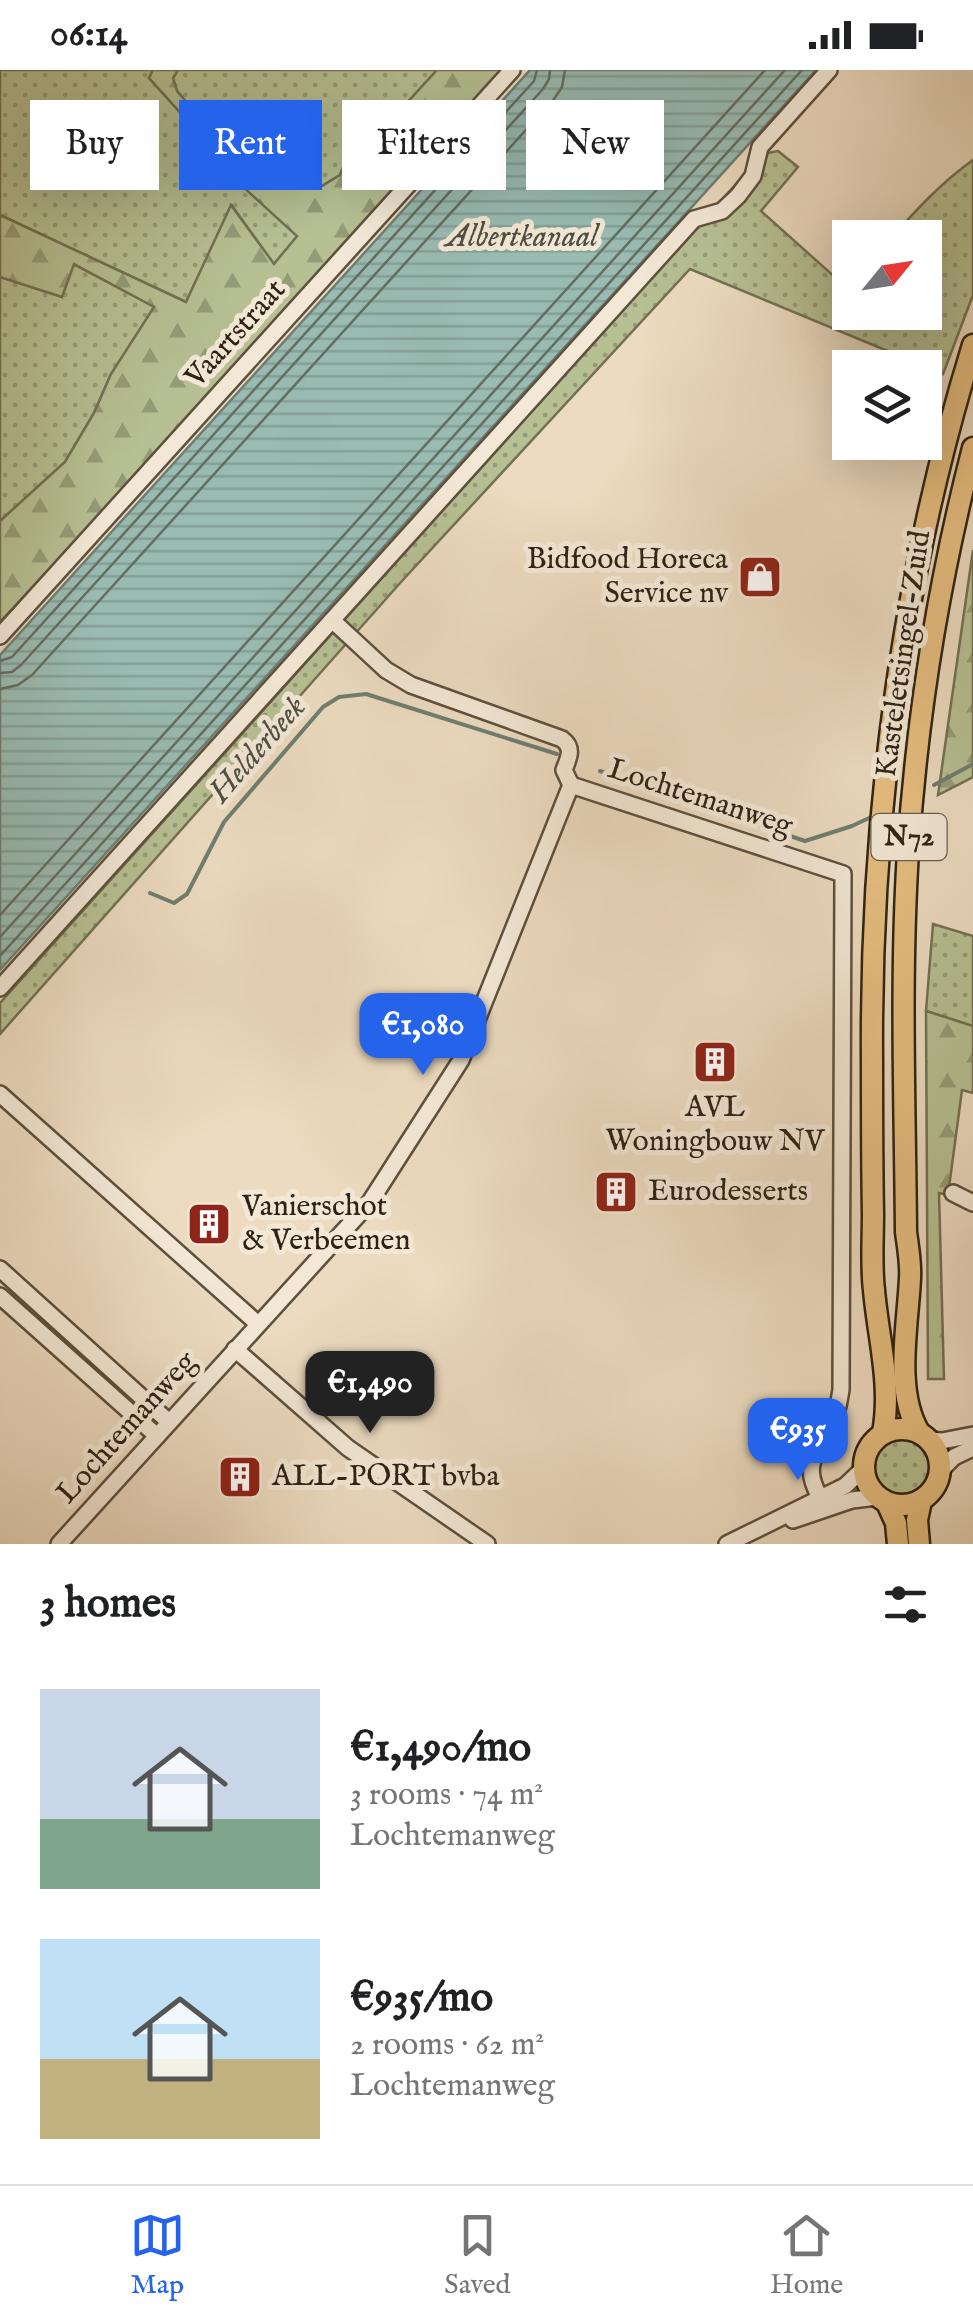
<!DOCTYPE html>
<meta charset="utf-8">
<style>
:root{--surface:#fff;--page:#f2f2f2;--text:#202124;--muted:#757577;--line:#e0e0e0;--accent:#2563eb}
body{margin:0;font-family:"IM FELL English",serif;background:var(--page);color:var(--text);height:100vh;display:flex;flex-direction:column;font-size:38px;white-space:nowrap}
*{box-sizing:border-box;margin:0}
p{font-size:32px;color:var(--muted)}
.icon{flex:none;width:55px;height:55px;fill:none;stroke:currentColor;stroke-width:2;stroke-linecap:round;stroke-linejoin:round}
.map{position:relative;height:1474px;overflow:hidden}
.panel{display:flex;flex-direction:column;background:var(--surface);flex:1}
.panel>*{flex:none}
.hud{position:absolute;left:30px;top:30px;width:915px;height:90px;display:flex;gap:20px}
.needle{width:65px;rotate:60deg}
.tools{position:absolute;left:832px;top:150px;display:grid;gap:20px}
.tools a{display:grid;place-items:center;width:110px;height:110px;border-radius:0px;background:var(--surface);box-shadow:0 10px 40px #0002;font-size:50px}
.price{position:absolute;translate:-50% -85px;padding:0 22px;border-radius:20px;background:var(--accent);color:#fff;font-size:32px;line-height:65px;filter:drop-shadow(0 2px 5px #0008)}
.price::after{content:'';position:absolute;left:50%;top:60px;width:30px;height:22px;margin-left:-15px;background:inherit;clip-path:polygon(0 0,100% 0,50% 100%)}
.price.active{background:#222;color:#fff}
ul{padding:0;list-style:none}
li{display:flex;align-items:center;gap:30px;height:250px;padding:0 40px}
li span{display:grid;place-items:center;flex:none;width:280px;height:200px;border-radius:0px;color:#555}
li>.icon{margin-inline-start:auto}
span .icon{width:120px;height:120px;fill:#fffc;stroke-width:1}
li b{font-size:42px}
h2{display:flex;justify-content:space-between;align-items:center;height:120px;padding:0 40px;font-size:42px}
.tag{padding:0 35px;border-radius:0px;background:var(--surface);box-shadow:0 10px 40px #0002;font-size:35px;line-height:90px}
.tag.active{background:var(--accent);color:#fff}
.status{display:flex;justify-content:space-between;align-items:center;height:70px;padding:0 50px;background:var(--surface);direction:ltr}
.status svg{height:28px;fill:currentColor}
.dock{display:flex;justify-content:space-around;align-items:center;height:140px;border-top:2px solid var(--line);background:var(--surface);font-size:28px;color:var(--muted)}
.dock a{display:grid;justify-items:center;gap:5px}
.dock .active{color:var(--accent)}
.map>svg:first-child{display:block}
.grass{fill:url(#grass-dots);stroke:#727153;stroke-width:2.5}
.forest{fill:url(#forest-firs);stroke:#727153;stroke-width:2.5}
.water{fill:url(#water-rules);stroke:#6e7e72;stroke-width:2.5}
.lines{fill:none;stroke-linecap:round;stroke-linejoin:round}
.shore{stroke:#646e62;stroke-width:2.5}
.stream{stroke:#6e7e72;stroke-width:4}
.minor-casing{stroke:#5e503e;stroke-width:20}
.major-casing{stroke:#2e2213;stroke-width:25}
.minor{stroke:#f3e8d6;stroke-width:15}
.major{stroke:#e6be80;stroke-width:20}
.labels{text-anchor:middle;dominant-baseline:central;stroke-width:10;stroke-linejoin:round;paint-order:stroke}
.shield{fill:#f3e8d6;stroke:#695d4e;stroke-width:2.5}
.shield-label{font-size:28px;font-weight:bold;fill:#2e2213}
.street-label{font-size:30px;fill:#2e2213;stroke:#f3e8d6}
.poi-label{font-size:30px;fill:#2e2213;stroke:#f3e8d6;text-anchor:start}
.water-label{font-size:32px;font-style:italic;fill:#4e5043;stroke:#f3e8d6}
</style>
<div class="status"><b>06:14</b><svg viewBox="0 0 49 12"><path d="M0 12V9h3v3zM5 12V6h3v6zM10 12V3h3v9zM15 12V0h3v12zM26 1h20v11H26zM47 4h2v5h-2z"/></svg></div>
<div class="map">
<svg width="973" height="1474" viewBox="0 0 973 1474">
<defs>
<pattern id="grass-dots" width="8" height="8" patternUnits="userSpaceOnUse" patternTransform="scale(2.5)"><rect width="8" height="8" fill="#b6c093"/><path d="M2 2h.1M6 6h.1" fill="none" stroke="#949c77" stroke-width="1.8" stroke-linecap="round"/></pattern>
<pattern id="forest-firs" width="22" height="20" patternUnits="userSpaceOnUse" patternTransform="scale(2.5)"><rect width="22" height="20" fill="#b6c093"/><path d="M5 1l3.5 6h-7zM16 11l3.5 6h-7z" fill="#949c77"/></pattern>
<pattern id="water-rules" width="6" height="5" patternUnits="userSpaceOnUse" patternTransform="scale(2.5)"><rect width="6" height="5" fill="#99bbb2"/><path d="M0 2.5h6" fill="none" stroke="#84a098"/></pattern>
</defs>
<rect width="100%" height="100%" fill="#ecdbc0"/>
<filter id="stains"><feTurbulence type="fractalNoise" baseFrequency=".002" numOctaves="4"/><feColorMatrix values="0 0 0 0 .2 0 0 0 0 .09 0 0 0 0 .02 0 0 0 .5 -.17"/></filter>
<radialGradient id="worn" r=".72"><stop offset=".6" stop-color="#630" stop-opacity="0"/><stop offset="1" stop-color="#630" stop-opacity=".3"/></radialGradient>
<g class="grass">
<path d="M 0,0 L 153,0 L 149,8 L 217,83 L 230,105 L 298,166 L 274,194 L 232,136 L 186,232 L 0,145 Z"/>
<path d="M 178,0 L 437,0 L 404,36 L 365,65 L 348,85 L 340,105 L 322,116 L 305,117 L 270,110 L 235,90 L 177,21 L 173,8 Z"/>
<path d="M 778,81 L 798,97 L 761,141 L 847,218 L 850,216 L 850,242 L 925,242 L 925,168 L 892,167 C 917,139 942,112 973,90 L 973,225 L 943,304 L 690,199 L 401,512 L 0,964 L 0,933 L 763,84 Z"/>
<path d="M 73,194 L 155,237 L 111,304 L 94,343 L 65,392 L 0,451 L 0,207 L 62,227 Z"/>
<path d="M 933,854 L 973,866 L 973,956 L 926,941 Z"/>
<circle cx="901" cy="1396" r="28"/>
</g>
<g class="forest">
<path d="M 153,0 L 178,0 L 173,8 L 177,21 L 235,90 L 270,110 L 305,117 L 322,116 L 340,105 L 348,85 L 365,65 L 404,36 L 437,0 L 503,0 L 227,309 L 0,552 L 0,451 L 65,392 L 94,343 L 111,304 L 154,237 L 74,194 L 62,227 L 0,207 L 0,145 L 186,232 L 231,135 L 274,194 L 297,166 L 230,105 L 217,83 L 149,8 Z"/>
<path d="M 973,480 L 973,707 L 938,725 Z"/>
<path d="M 926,941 L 973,956 L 973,1023 L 962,1020 L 948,1125 L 939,1123 L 944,1309 L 928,1309 Z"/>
</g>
<path class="water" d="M 530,0 L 816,0 L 0,900 L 0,585 Z"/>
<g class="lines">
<g class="shore">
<path d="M 0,591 L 12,587 L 534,11 L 537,0"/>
<path d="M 0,603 L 12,602 L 21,595 L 543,19 L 549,9 L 550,0"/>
<path d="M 0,619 L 18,615 L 32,605 L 554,29 L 562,17 L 565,0"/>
<path d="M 0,845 L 765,0"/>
<path d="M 0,867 L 785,0"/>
<path d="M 0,886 L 802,0"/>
</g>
<g class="stream">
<path d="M 600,701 L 805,771 L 852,756 L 869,748"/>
<path d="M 934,715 L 973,694"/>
<path d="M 150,823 L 174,833 L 187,824 L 224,752 L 323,637 L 339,627 L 366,624 L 557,684"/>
</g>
<defs>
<g id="minor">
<path d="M 332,550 L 386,600 L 411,615 L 562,669 C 574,678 569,687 564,700 L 571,715"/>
<path d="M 0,566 L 512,0"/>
<path d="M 571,715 L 843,804 L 841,1320 C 839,1331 838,1341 833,1352 C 819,1382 800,1393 820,1427"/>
<path d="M 0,918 L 694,149 L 722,141 L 738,126 L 753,106 L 760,77 L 829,0"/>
<path d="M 0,1024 L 258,1254"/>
<path d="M 953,1123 L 973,1133"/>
<path d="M 0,1199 L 169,1352"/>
<path d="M 0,1226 L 157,1366"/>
<path d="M 235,1279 L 348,1378 L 487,1474"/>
<path d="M 929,1370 L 942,1371 L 973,1365"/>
<path d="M 940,1401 L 954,1387 L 973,1378"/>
<path d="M 793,1450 L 852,1430 L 877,1427"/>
<path d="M 59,1474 L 370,1132 L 461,990 L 571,715"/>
<path d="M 727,1474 L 845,1416 L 863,1399"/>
</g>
<g id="major">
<circle cx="902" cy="1397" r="38"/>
<path d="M 919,1362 C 894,1320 908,1255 910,1208 C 911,1193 908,1177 906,1162 C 905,1035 900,908 908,782 C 917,646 939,510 973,378"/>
<path d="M 883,1363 C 892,1315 878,1267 874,1220 C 871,1195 873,1169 873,1144 C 872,1093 872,1043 872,992 C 870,750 902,506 973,275"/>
<path d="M 887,1433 L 896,1453 L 898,1474"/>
<path d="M 919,1474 L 917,1450 L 921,1431"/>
</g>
</defs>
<use href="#minor" class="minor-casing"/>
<use href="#major" class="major-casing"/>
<use href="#minor" class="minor"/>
<use href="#major" class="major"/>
</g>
<defs>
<symbol id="shop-square" viewBox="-11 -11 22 22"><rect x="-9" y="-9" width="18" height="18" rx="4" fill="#8f2418" stroke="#f3e8d6"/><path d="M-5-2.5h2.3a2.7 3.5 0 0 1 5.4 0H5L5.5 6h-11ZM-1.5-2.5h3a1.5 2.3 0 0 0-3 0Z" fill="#fff"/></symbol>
<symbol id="building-square" viewBox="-11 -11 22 22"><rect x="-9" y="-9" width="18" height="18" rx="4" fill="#8f2418" stroke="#f3e8d6"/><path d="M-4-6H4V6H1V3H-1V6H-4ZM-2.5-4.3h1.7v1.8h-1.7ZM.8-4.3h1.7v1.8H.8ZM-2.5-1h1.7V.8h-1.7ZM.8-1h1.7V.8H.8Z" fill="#fff"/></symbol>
</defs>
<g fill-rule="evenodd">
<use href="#shop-square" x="735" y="482" width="50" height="50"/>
<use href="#building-square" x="690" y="967" width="50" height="50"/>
<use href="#building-square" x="591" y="1097" width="50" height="50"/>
<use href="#building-square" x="184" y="1129" width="50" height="50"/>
<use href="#building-square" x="215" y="1382" width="50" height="50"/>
</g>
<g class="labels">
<rect class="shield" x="871.5" y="744" width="75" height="46" rx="8"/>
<g class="shield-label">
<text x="909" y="767">N72</text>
</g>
<g class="street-label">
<text transform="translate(236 264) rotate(-48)">Vaartstraat</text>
<text transform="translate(904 584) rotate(-82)">Kasteletsingel-Zuid</text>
<text transform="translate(700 728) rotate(18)">Lochtemanweg</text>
<text transform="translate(127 1358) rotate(-48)">Lochtemanweg</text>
</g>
<g class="poi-label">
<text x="728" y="490" text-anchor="end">Bidfood Horeca<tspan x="728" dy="34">Service nv</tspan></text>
<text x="715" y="1038" text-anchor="middle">AVL<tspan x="715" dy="34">Woningbouw NV</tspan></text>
<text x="648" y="1122">Eurodesserts</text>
<text x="242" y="1137">Vanierschot<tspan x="242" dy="34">&amp; Verbeemen</tspan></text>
<text x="272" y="1407">ALL-PORT bvba</text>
</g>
<g class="water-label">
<text x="522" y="167">Albertkanaal</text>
<text transform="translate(258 680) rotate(-49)">Helderbeek</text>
</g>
</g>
<rect width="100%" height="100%" filter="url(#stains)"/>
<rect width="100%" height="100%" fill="url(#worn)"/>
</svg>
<div class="tools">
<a><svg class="needle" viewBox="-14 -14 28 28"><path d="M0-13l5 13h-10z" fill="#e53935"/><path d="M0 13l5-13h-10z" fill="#757577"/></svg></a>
<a><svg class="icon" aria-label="layers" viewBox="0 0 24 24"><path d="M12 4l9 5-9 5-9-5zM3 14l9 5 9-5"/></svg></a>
</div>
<b class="price" style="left:423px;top:1008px">€1,080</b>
<b class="price active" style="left:370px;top:1366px">€1,490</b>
<b class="price" style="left:798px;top:1413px">€935</b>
<div class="hud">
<a class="tag">Buy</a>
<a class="tag active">Rent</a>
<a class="tag">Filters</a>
<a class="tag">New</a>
</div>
</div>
<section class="panel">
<h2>3 homes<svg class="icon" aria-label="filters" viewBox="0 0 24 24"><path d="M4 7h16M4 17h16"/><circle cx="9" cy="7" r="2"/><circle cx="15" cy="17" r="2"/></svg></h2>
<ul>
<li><span style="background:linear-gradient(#c9d6e8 65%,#7fa58c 0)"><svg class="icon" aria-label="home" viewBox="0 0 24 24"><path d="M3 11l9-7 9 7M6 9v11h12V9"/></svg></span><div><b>€1,490/mo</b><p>3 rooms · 74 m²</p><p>Lochtemanweg</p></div></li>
<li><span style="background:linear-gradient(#bfe0f5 60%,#c2b280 0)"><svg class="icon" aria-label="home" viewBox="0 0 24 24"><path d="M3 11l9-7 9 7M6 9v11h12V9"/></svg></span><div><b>€935/mo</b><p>2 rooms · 62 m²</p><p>Lochtemanweg</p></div></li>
</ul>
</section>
<nav class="dock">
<a class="active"><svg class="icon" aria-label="map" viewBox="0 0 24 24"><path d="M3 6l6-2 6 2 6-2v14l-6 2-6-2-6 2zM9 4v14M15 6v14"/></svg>Map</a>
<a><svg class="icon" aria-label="saved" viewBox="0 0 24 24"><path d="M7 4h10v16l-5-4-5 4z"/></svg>Saved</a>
<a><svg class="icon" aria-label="home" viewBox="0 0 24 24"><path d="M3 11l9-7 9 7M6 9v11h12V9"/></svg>Home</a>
</nav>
